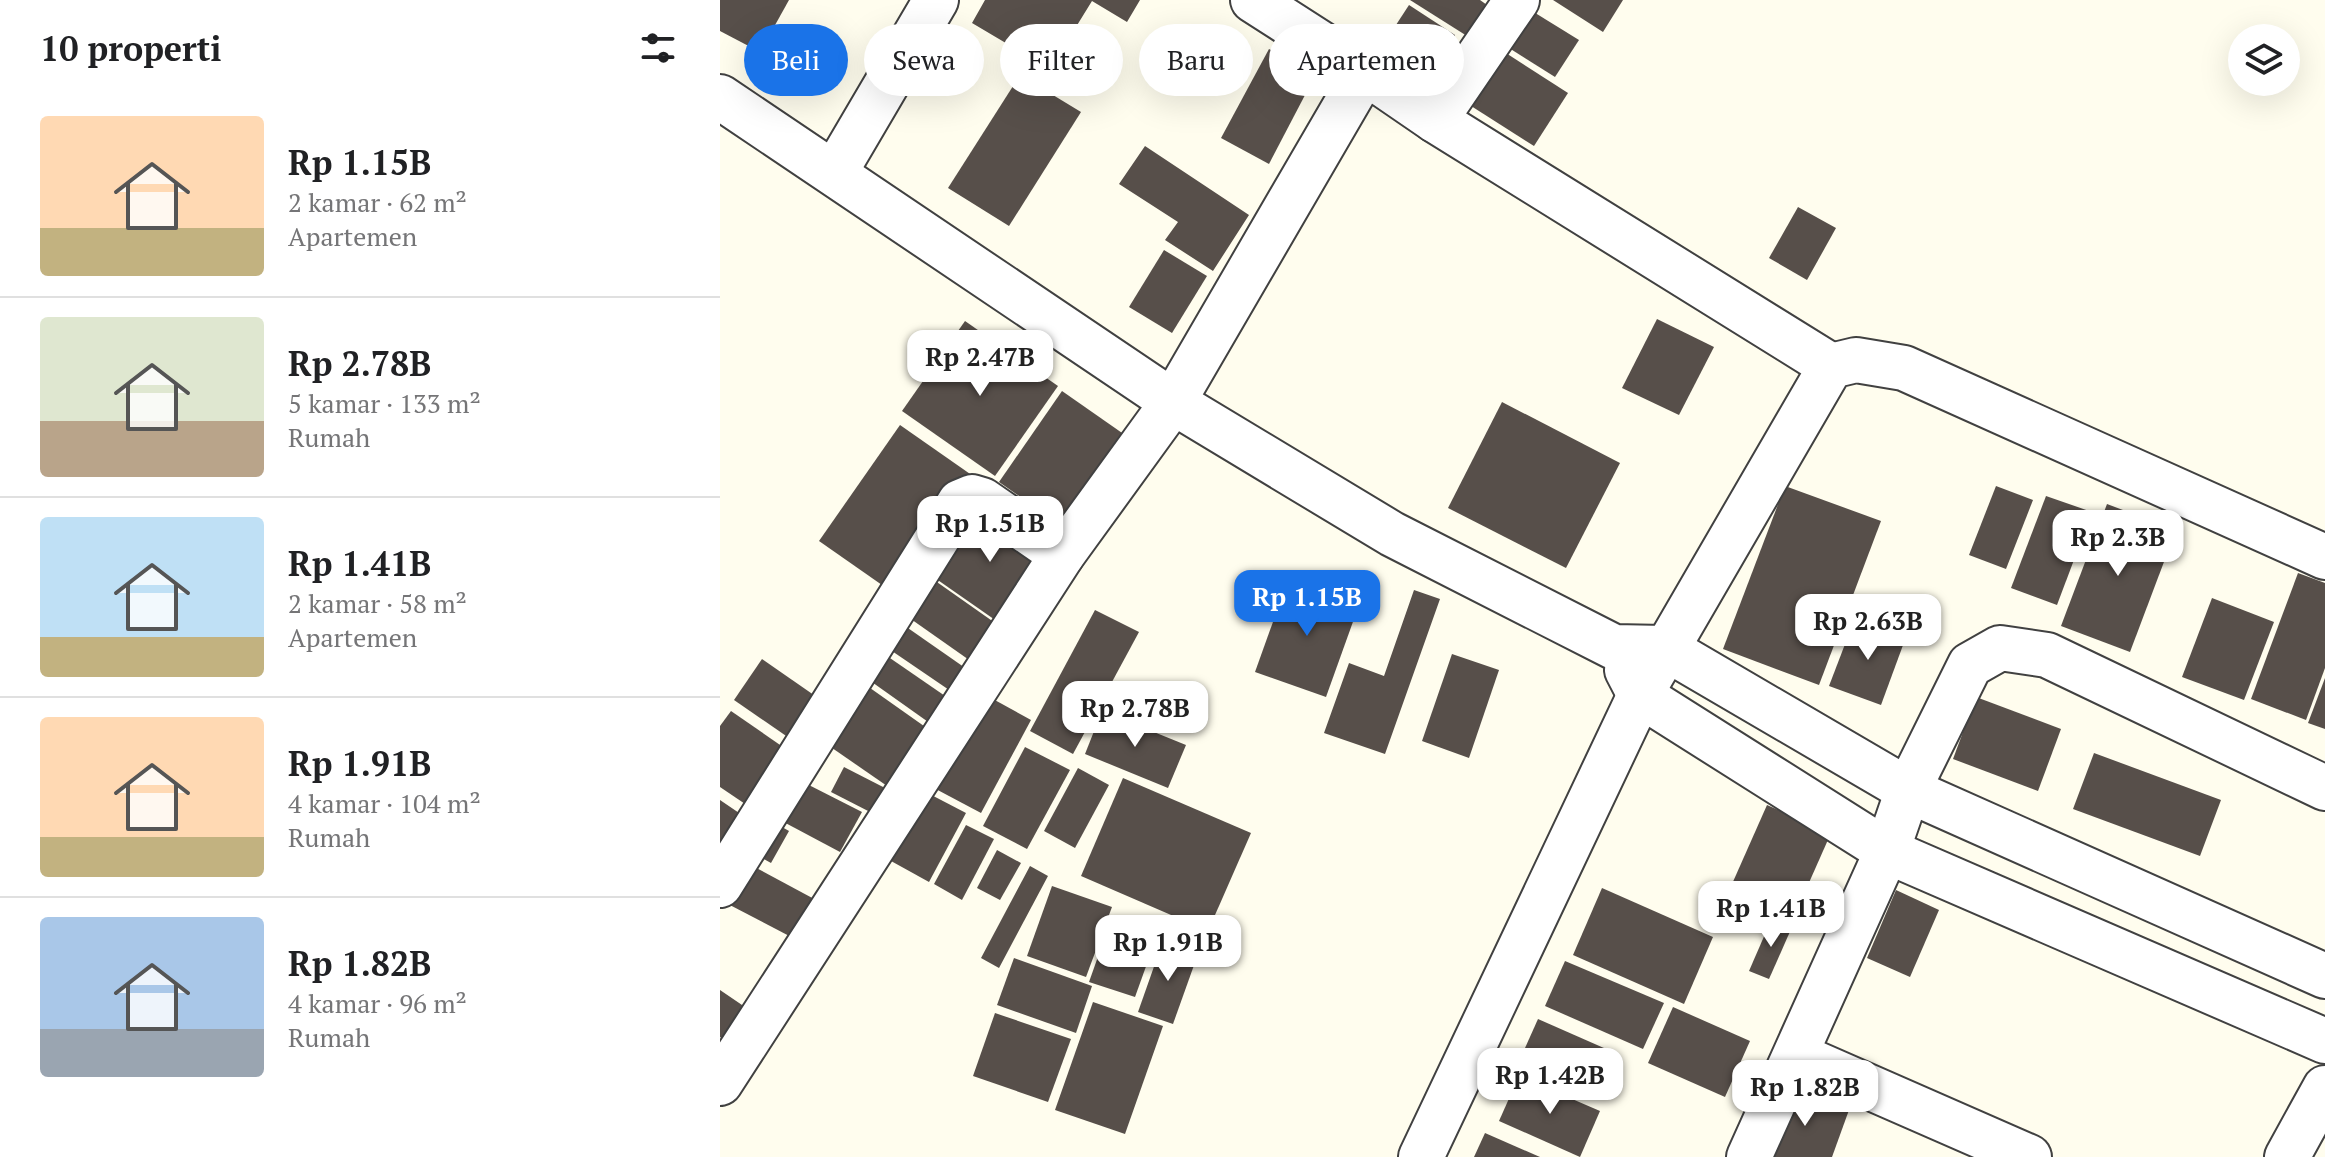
<!DOCTYPE html>
<html lang="id">
<meta charset="utf-8">
<style>
:root{--surface:#fff;--page:#f2f2f2;--text:#202124;--muted:#757577;--line:#e0e0e0;--accent:#1a73e8}
body{margin:0;font-family:"PT Serif",serif;background:var(--page);color:var(--text);height:100vh;display:flex;flex-direction:column;font-size:30px;white-space:nowrap}
*{box-sizing:border-box;margin:0}
p{font-size:26px;color:var(--muted)}
.icon{flex:none;width:44px;height:44px;fill:none;stroke:currentColor;stroke-width:2;stroke-linecap:round;stroke-linejoin:round}
.map{position:relative;flex:1;overflow:hidden}
.details{display:flex;flex-direction:column;background:var(--surface);width:720px}
.details>*{flex:none}
.top-card{position:absolute;left:24px;top:24px;width:760px;height:72px;display:flex;gap:16px}
.buttons{position:absolute;left:1508px;top:24px;display:grid;gap:16px}
.buttons a{display:grid;place-items:center;width:72px;height:72px;border-radius:50%;background:var(--surface);box-shadow:0 8px 32px #0002;font-size:40px}
.price{position:absolute;translate:-50% -68px;padding:0 18px;border-radius:16px;background:#fff;color:#222;font-size:26px;line-height:52px;filter:drop-shadow(0 2px 4px #0008)}
.price::after{content:'';position:absolute;left:50%;top:48px;width:24px;height:18px;margin-left:-12px;background:inherit;clip-path:polygon(0 0,100% 0,50% 100%)}
.price.on{background:var(--accent);color:#fff}
ul{padding:0;list-style:none}
li{display:flex;align-items:center;gap:24px;height:200px;padding:0 40px}
li+li{border-top:2px solid var(--line)}
li span{display:grid;place-items:center;flex:none;width:224px;height:160px;border-radius:8px;color:#555}
li>.icon{margin-inline-start:auto}
span .icon{width:96px;height:96px;fill:#fffc;stroke-width:1}
li b{font-size:34px}
h2{display:flex;justify-content:space-between;align-items:center;height:96px;padding:0 40px;font-size:34px}
.chip{padding:0 28px;border-radius:36px;background:var(--surface);box-shadow:0 8px 32px #0002;font-size:28px;line-height:72px}
.chip.on{background:var(--accent);color:#fff}
main{display:flex;flex:1;min-height:0}
.map>svg:first-child{display:block}
.building{fill:#574f4a}
.lines{fill:none;stroke-linecap:round;stroke-linejoin:round}
.minor-casing{stroke:#414141;stroke-width:48}
.minor{stroke:#fff;stroke-width:44}
</style>
<main>
<section class="details">
<h2>10 properti<svg class="icon" aria-label="filters" viewBox="0 0 24 24"><path d="M4 7h16M4 17h16"/><circle cx="9" cy="7" r="2"/><circle cx="15" cy="17" r="2"/></svg></h2>
<ul>
<li><span style="background:linear-gradient(#ffd9b3 70%,#c2b280 0)"><svg class="icon" aria-label="home" viewBox="0 0 24 24"><path d="M3 11l9-7 9 7M6 9v11h12V9"/></svg></span><div><b>Rp 1.15B</b><p>2 kamar · 62 m²</p><p>Apartemen</p></div></li>
<li><span style="background:linear-gradient(#dfe7d0 65%,#b9a48a 0)"><svg class="icon" aria-label="home" viewBox="0 0 24 24"><path d="M3 11l9-7 9 7M6 9v11h12V9"/></svg></span><div><b>Rp 2.78B</b><p>5 kamar · 133 m²</p><p>Rumah</p></div></li>
<li><span style="background:linear-gradient(#bfe0f5 75%,#c2b280 0)"><svg class="icon" aria-label="home" viewBox="0 0 24 24"><path d="M3 11l9-7 9 7M6 9v11h12V9"/></svg></span><div><b>Rp 1.41B</b><p>2 kamar · 58 m²</p><p>Apartemen</p></div></li>
<li><span style="background:linear-gradient(#ffd9b3 75%,#c2b280 0)"><svg class="icon" aria-label="home" viewBox="0 0 24 24"><path d="M3 11l9-7 9 7M6 9v11h12V9"/></svg></span><div><b>Rp 1.91B</b><p>4 kamar · 104 m²</p><p>Rumah</p></div></li>
<li><span style="background:linear-gradient(#a9c7e8 70%,#9aa5b1 0)"><svg class="icon" aria-label="home" viewBox="0 0 24 24"><path d="M3 11l9-7 9 7M6 9v11h12V9"/></svg></span><div><b>Rp 1.82B</b><p>4 kamar · 96 m²</p><p>Rumah</p></div></li>
</ul>
</section>
<div class="map">
<svg width="1605" height="1157" viewBox="0 0 1605 1157">
<rect width="100%" height="100%" fill="#fffdee"/>
<g class="building">
<path d="M 0,0 L 69,0 L 40,52 L 0,31 Z"/>
<path d="M 265,0 L 420,0 L 407,22 L 372,1 L 330,69 L 252,23 Z"/>
<path d="M 690,0 L 760,0 L 767,5 L 747,36 Z"/>
<path d="M 833,0 L 903,0 L 883,32 Z"/>
<path d="M 689,5 L 735,35 L 706,80 L 659,51 Z"/>
<path d="M 812,11 L 859,40 L 835,77 L 789,48 Z"/>
<path d="M 772,44 L 848,93 L 814,146 L 737,97 Z"/>
<path d="M 549,49 L 596,74 L 549,164 L 501,138 Z"/>
<path d="M 300,75 L 361,112 L 289,226 L 228,188 Z"/>
<path d="M 425,146 L 529,215 L 493,271 L 445,240 L 458,222 L 399,184 Z"/>
<path d="M 1078,207 L 1116,228 L 1087,280 L 1049,258 Z"/>
<path d="M 444,250 L 487,276 L 452,333 L 409,307 Z"/>
<path d="M 937,319 L 994,347 L 959,415 L 902,388 Z"/>
<path d="M 245,321 L 338,386 L 275,476 L 182,411 Z"/>
<path d="M 342,391 L 405,435 L 342,526 L 279,482 Z"/>
<path d="M 782,402 L 900,463 L 846,568 L 728,508 Z"/>
<path d="M 180,425 L 253,476 L 172,592 L 99,541 Z"/>
<path d="M 1065,486 L 1161,521 L 1099,685 L 1003,649 Z"/>
<path d="M 1276,486 L 1313,500 L 1286,569 L 1249,555 Z"/>
<path d="M 1326,496 L 1372,512 L 1337,605 L 1291,588 Z"/>
<path d="M 1387,504 L 1456,530 L 1410,652 L 1341,626 Z"/>
<path d="M 262,505 L 328,551 L 278,622 L 212,576 Z"/>
<path d="M 1578,573 L 1605,583 L 1605,668 L 1586,720 L 1531,699 Z"/>
<path d="M 214,580 L 278,625 L 252,662 L 188,617 Z"/>
<path d="M 568,580 L 639,605 L 606,697 L 535,672 Z"/>
<path d="M 694,590 L 720,599 L 665,754 L 604,733 L 629,663 L 664,676 Z"/>
<path d="M 1492,598 L 1554,622 L 1524,700 L 1462,677 Z"/>
<path d="M 375,610 L 419,632 L 353,754 L 310,731 Z"/>
<path d="M 1135,618 L 1186,637 L 1161,705 L 1109,686 Z"/>
<path d="M 185,626 L 251,672 L 235,694 L 169,649 Z"/>
<path d="M 732,654 L 779,670 L 749,758 L 702,741 Z"/>
<path d="M 167,656 L 228,698 L 211,724 L 149,680 Z"/>
<path d="M 42,659 L 101,700 L 72,740 L 14,700 Z"/>
<path d="M 1605,678 L 1605,729 L 1588,723 Z"/>
<path d="M 143,683 L 211,731 L 170,788 L 102,741 Z"/>
<path d="M 262,693 L 311,720 L 261,813 L 212,787 Z"/>
<path d="M 1256,697 L 1341,729 L 1318,791 L 1233,759 Z"/>
<path d="M 11,711 L 76,756 L 37,812 L 0,787 L 0,726 Z"/>
<path d="M 382,711 L 466,745 L 448,788 L 365,754 Z"/>
<path d="M 305,747 L 350,770 L 307,849 L 263,826 Z"/>
<path d="M 1374,753 L 1501,800 L 1480,856 L 1353,809 Z"/>
<path d="M 124,767 L 165,788 L 152,813 L 111,792 Z"/>
<path d="M 358,768 L 389,785 L 355,848 L 324,831 Z"/>
<path d="M 403,778 L 531,833 L 488,931 L 361,876 Z"/>
<path d="M 79,780 L 142,812 L 120,852 L 58,819 Z"/>
<path d="M 198,788 L 246,813 L 209,882 L 162,856 Z"/>
<path d="M 0,800 L 25,817 L 0,852 Z"/>
<path d="M 1047,805 L 1111,833 L 1076,912 L 1012,884 Z"/>
<path d="M 48,819 L 69,831 L 51,863 L 31,852 Z"/>
<path d="M 246,825 L 274,839 L 242,900 L 214,884 Z"/>
<path d="M 277,850 L 301,863 L 280,900 L 257,888 Z"/>
<path d="M 27,863 L 96,900 L 75,939 L 6,903 Z"/>
<path d="M 310,866 L 328,876 L 279,968 L 261,958 Z"/>
<path d="M 332,886 L 392,907 L 366,977 L 307,956 Z"/>
<path d="M 882,888 L 993,937 L 964,1004 L 853,955 Z"/>
<path d="M 1176,890 L 1219,910 L 1190,977 L 1147,958 Z"/>
<path d="M 392,917 L 438,933 L 415,997 L 369,982 Z"/>
<path d="M 1052,918 L 1072,927 L 1049,979 L 1029,971 Z"/>
<path d="M 443,941 L 478,954 L 453,1024 L 418,1012 Z"/>
<path d="M 294,958 L 372,986 L 356,1033 L 277,1005 Z"/>
<path d="M 845,961 L 944,1003 L 923,1049 L 825,1006 Z"/>
<path d="M 0,990 L 25,1007 L 3,1039 L 0,1037 Z"/>
<path d="M 373,1002 L 443,1026 L 405,1134 L 335,1110 Z"/>
<path d="M 953,1007 L 1030,1041 L 1005,1097 L 928,1063 Z"/>
<path d="M 275,1013 L 351,1039 L 328,1102 L 253,1076 Z"/>
<path d="M 818,1019 L 893,1052 L 872,1098 L 797,1066 Z"/>
<path d="M 799,1076 L 880,1111 L 860,1157 L 779,1121 Z"/>
<path d="M 1067,1088 L 1129,1110 L 1112,1157 L 1042,1157 Z"/>
<path d="M 765,1133 L 820,1157 L 754,1157 Z"/>
</g>
<g class="lines">
<defs>
<g id="minor">
<path d="M 645,72 L 715,120 L 1111,366"/>
<path d="M 0,97 L 453,402 L 672,534 L 894,647 L 945,648 L 1188,790 L 1605,976"/>
<path d="M 715,120 L 797,0"/>
<path d="M 115,172 L 216,0"/>
<path d="M 907,670 L 920,695 L 1167,851 L 1605,1041"/>
<path d="M 0,885 L 240,502 L 252,497 L 262,500 L 342,555"/>
<path d="M 1076,1055 L 1309,1157"/>
<path d="M 0,1083 L 342,555 L 453,402 L 645,72 L 533,0"/>
<path d="M 701,1157 L 920,695 L 1111,366 L 1136,360 L 1184,368 L 1605,557"/>
<path d="M 1029,1157 L 1167,851 L 1188,790 L 1250,665 L 1280,648 L 1327,655 L 1605,788"/>
<path d="M 1567,1157 L 1605,1088"/>
</g>
</defs>
<use href="#minor" class="minor-casing"/>
<use href="#minor" class="minor"/>
</g>
</svg>
<div class="buttons">
<a><svg class="icon" aria-label="layers" viewBox="0 0 24 24"><path d="M12 4l9 5-9 5-9-5zM3 14l9 5 9-5"/></svg></a>
</div>
<b class="price" style="left:260px;top:398px">Rp 2.47B</b>
<b class="price" style="left:270px;top:564px">Rp 1.51B</b>
<b class="price" style="left:1398px;top:578px">Rp 2.3B</b>
<b class="price on" style="left:587px;top:638px">Rp 1.15B</b>
<b class="price" style="left:1148px;top:662px">Rp 2.63B</b>
<b class="price" style="left:415px;top:749px">Rp 2.78B</b>
<b class="price" style="left:1051px;top:949px">Rp 1.41B</b>
<b class="price" style="left:448px;top:983px">Rp 1.91B</b>
<b class="price" style="left:830px;top:1116px">Rp 1.42B</b>
<b class="price" style="left:1085px;top:1128px">Rp 1.82B</b>
<div class="top-card">
<a class="chip on">Beli</a>
<a class="chip">Sewa</a>
<a class="chip">Filter</a>
<a class="chip">Baru</a>
<a class="chip">Apartemen</a>
</div>
</div>
</main>
